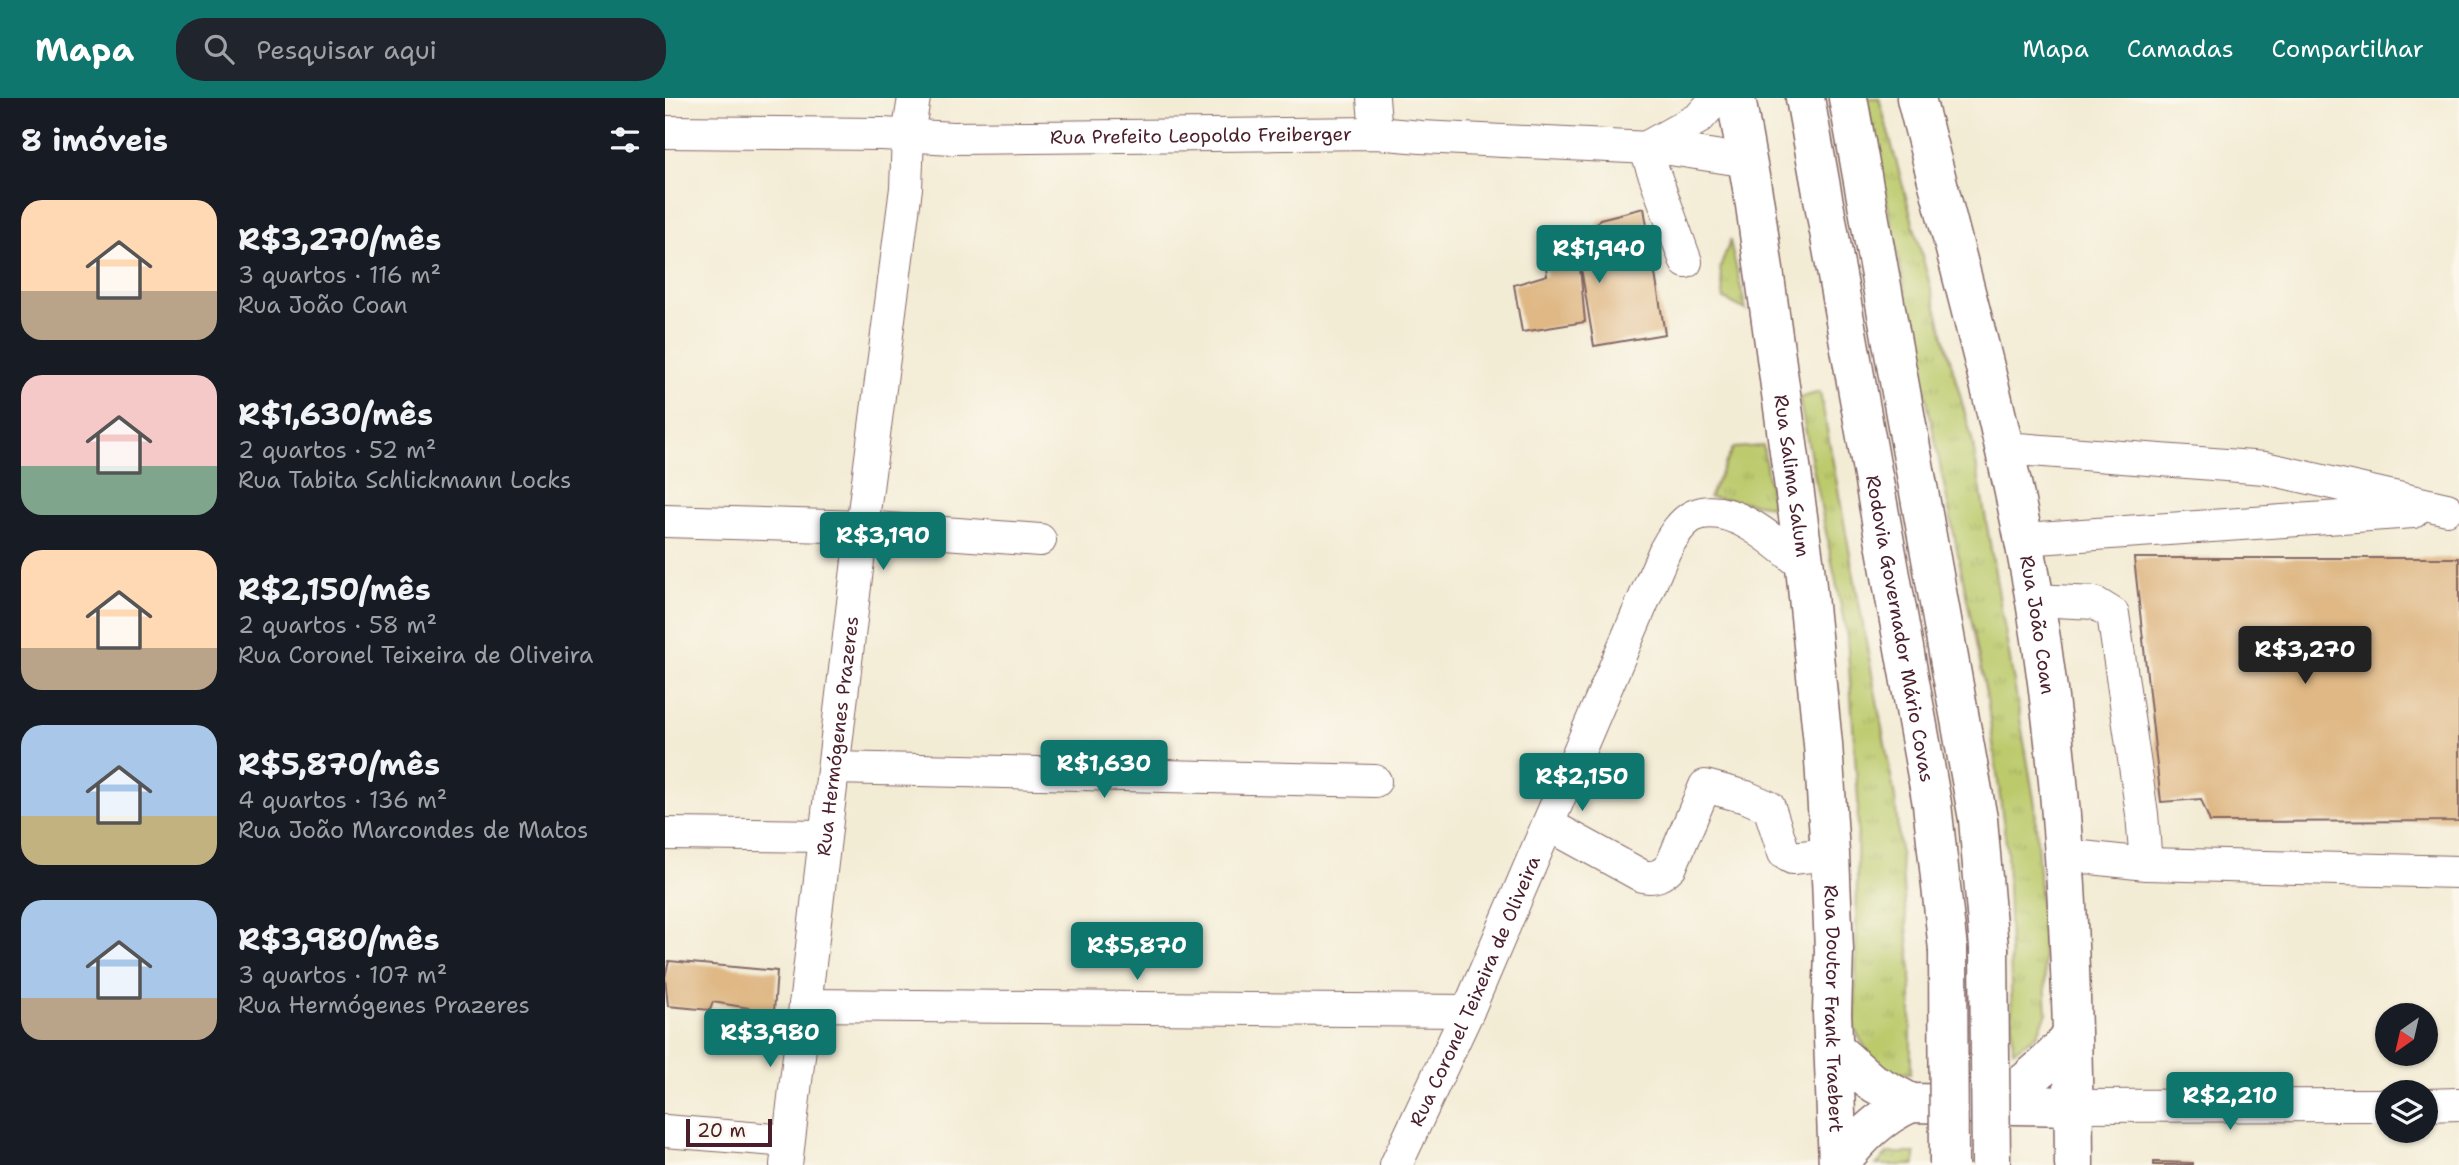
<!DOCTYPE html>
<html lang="pt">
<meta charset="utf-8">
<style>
:root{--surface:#171b24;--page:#20242c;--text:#f1f3f6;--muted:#9ea1a6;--accent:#0f766e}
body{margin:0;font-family:"Shantell Sans",sans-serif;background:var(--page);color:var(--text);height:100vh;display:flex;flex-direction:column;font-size:26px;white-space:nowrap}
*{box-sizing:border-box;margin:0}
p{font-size:23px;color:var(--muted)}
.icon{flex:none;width:38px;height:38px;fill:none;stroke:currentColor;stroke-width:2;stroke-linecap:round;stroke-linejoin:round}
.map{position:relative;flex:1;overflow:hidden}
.details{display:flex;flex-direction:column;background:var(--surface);width:665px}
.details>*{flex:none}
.needle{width:46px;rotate:214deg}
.fabs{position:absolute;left:1710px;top:905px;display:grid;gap:14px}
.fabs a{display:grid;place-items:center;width:63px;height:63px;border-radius:50%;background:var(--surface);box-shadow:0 2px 5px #0004;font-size:35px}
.scale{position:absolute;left:21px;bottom:18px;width:86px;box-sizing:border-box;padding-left:7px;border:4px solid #4a1f2b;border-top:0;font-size:19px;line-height:24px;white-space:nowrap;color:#4a1f2b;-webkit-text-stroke:5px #fbf7ec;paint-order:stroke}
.price{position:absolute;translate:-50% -60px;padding:0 16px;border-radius:7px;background:var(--accent);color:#fff;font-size:23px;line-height:46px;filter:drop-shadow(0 2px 4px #0008)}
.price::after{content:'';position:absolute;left:50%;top:42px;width:21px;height:16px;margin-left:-10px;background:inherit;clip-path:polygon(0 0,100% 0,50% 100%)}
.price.current{background:#222;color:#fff}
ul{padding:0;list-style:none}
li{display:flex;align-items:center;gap:21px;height:175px;padding:0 21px}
li span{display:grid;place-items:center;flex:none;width:196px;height:140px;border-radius:21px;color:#555}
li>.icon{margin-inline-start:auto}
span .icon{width:84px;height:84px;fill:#fffc;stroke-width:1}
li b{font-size:30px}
h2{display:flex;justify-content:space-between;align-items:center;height:84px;padding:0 21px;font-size:30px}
header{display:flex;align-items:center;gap:42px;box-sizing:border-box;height:98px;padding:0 35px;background:var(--accent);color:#fff}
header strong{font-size:33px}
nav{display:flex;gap:38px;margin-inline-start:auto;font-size:24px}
.search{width:490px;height:63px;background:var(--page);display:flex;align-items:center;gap:18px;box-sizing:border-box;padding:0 24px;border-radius:28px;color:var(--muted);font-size:26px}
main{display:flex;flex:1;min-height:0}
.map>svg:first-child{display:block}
.grass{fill:url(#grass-tufts);stroke:#83744c;stroke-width:2}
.building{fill:#dfb885}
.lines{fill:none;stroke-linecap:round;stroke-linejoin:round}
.minor-casing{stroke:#856766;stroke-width:34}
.major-casing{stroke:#856766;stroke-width:41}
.highway-casing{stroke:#856766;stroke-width:41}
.minor{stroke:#fff;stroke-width:32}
.major{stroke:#fff;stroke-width:38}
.highway{stroke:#fff;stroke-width:38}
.highway-bridge-casing{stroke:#856766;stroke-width:41;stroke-linecap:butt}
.highway-bridge{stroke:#fff;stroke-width:38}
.labels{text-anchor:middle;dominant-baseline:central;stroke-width:5;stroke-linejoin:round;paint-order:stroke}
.street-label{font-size:19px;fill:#4a1f2b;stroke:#fbf7ec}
</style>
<header>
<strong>Mapa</strong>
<div class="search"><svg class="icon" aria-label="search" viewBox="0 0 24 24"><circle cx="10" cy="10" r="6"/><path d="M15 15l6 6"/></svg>Pesquisar aqui</div>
<nav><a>Mapa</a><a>Camadas</a><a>Compartilhar</a></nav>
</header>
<main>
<section class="details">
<h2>8 imóveis<svg class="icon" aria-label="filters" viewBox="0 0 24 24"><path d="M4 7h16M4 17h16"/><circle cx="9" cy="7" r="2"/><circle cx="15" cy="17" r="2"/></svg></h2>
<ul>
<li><span style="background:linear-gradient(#ffd9b3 65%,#b9a48a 0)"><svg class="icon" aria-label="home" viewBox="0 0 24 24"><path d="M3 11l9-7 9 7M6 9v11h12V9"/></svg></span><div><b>R$3,270/mês</b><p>3 quartos · 116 m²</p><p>Rua João Coan</p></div></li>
<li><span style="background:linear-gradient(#f6c9c9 65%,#7fa58c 0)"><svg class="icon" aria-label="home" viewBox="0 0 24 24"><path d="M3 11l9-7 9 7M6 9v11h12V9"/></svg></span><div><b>R$1,630/mês</b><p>2 quartos · 52 m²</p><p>Rua Tabita Schlickmann Locks</p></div></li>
<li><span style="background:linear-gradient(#ffd9b3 70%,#b9a48a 0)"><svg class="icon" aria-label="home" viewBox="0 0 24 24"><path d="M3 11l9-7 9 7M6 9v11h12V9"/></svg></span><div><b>R$2,150/mês</b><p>2 quartos · 58 m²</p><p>Rua Coronel Teixeira de Oliveira</p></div></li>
<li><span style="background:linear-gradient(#a9c7e8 65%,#c2b280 0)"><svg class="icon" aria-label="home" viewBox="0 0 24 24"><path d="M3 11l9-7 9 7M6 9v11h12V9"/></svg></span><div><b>R$5,870/mês</b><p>4 quartos · 136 m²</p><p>Rua João Marcondes de Matos</p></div></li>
<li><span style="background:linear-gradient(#a9c7e8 70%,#b9a48a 0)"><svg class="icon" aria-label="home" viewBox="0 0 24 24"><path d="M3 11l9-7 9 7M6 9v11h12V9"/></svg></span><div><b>R$3,980/mês</b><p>3 quartos · 107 m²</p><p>Rua Hermógenes Prazeres</p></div></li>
</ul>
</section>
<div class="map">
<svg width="1794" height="1067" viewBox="0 0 1794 1067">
<defs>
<pattern id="grass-tufts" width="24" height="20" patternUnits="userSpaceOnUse" patternTransform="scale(1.75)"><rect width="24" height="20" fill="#bcca6c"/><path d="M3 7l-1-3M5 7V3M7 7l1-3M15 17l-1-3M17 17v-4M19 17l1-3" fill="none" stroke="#a3ad5e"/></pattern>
</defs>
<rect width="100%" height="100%" fill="#fbf7ec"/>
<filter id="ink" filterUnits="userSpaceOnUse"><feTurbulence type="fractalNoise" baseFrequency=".0143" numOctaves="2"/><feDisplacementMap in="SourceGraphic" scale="14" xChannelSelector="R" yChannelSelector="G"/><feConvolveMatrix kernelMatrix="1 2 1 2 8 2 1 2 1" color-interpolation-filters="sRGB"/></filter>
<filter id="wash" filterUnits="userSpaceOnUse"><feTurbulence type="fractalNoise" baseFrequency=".00686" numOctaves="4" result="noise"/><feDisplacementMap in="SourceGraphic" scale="28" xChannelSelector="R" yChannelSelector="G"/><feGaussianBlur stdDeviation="1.57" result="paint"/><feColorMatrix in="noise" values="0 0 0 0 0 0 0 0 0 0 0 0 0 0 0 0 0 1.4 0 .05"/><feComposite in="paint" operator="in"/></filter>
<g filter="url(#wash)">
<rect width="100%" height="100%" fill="#f3ecd5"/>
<g class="grass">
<path d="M 1201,0 L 1214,0 L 1307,341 L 1370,707 L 1382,915 L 1372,937 L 1348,953 L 1342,753 L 1322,600 Z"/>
<path d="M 1065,143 L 1081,212 L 1059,201 L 1055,170 Z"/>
<path d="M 1155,294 L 1230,700 L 1246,872 L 1246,975 L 1222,975 L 1209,965 L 1190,932 L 1193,701 L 1182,539 L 1134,300 Z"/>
<path d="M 1098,348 L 1107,408 L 1044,399 L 1068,350 Z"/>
<path d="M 1223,1055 L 1250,1055 L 1250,1067 L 1211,1067 Z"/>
</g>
<g id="blocks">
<g class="building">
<path d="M 979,110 L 1000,236 L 929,248 L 914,158 L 920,224 L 857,234 L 849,187 L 882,177 L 879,153 L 913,152 L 935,121 Z"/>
<path d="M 1469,460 L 1794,460 L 1794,723 L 1545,724 L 1536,701 L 1496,704 Z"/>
<path d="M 4,863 L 112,873 L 109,914 L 48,904 L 45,912 L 3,908 L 0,879 Z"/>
<path d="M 1489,1064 L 1528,1065 L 1528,1067 L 1489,1067 Z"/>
</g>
</g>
</g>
<g filter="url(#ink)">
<use href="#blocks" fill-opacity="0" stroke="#856766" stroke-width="2"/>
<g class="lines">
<defs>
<g id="minor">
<path d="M 708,0 L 711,35"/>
<path id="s1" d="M 0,34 L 217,36 L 288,40 L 711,35 L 756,39 L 1005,51 L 1083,63"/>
<path d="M 980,50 L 1021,164"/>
<path d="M 980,50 L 1034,20 L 1052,0"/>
<path d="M 1339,350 L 1600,370 L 1782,411"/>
<path d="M 0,423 L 197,429 L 375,442"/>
<path d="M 1358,441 L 1748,414"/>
<path d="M 1370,502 L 1430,505 L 1448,516 L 1477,716 L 1481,766 L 1399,757"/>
<path d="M 169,670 L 710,683"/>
<path d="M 884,727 L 977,778 C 990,781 997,777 1006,768 L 1040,688 L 1081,699 L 1104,709 L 1119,755 L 1127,760 L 1165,756"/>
<path d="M 0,736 L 159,738"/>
<path d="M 1481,766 L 1794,774"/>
<path d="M 140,907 L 803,913"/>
<path d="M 1760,1007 L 1794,1006"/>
<path d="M 1408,1008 L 1722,1007"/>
<path d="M 0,1033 L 122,1043"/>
<path id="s2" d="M 121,1067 L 197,429 L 241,90 L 243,38 L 249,0"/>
<path id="s3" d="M 731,1067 L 803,913 L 1000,452 C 1007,440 1015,425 1028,418 C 1066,401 1114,447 1140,469"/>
</g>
<g id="major">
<path id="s4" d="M 1071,0 L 1090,107 L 1140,469 L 1158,646 L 1165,756 L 1169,852 L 1167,915 L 1173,1067"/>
<path id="s5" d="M 1251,0 C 1293,167 1341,333 1370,503 C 1401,689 1408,879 1409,1067"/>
<path d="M 1170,952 L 1205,983 L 1246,1005"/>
<path d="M 1331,1005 C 1360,987 1384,965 1406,939"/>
<path d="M 1173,1067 C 1195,1040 1214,1019 1246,1005 L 1408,1008"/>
</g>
<g id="highway">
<path id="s6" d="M 1140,0 L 1267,706 L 1283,852"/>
<path d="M 1183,0 L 1313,721 L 1324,850"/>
</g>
</defs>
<use href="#minor" class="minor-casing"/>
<use href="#major" class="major-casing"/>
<use href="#highway" class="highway-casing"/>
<use href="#minor" class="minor"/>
<use href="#major" class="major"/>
<use href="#highway" class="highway"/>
<defs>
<g id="highway-bridge">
<path d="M 1324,850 L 1326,1067"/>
<path d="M 1283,852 L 1284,1067"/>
</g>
</defs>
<use href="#highway-bridge" class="highway-bridge-casing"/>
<use href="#highway-bridge" class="highway-bridge"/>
</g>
</g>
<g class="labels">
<g class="street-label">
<text stroke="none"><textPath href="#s1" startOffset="536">Rua Prefeito Leopoldo Freiberger</textPath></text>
<text stroke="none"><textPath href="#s4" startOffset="382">Rua Salima Salum</textPath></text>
<text stroke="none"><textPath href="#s5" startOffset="541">Rua João Coan</textPath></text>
<text stroke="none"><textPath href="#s6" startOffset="539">Rodovia Governador Mário Covas</textPath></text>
<text stroke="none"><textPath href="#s2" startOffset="432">Rua Hermógenes Prazeres</textPath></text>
<text stroke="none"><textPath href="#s3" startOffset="191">Rua Coronel Teixeira de Oliveira</textPath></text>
<text stroke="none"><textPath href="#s4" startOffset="917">Rua Doutor Frank Traebert</textPath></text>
</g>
</g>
</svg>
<div class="fabs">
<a><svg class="needle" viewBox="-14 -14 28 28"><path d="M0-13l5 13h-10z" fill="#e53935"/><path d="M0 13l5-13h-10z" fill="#9ea1a6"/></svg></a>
<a><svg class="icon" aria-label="layers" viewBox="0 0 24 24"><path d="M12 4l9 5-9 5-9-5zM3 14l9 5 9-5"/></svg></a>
</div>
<div class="scale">20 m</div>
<b class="price" style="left:934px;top:187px">R$1,940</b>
<b class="price" style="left:218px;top:474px">R$3,190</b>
<b class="price current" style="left:1640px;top:588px">R$3,270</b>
<b class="price" style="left:439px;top:702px">R$1,630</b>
<b class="price" style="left:917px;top:715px">R$2,150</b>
<b class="price" style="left:472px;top:884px">R$5,870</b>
<b class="price" style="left:105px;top:971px">R$3,980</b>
<b class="price" style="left:1565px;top:1034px">R$2,210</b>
</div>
</main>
